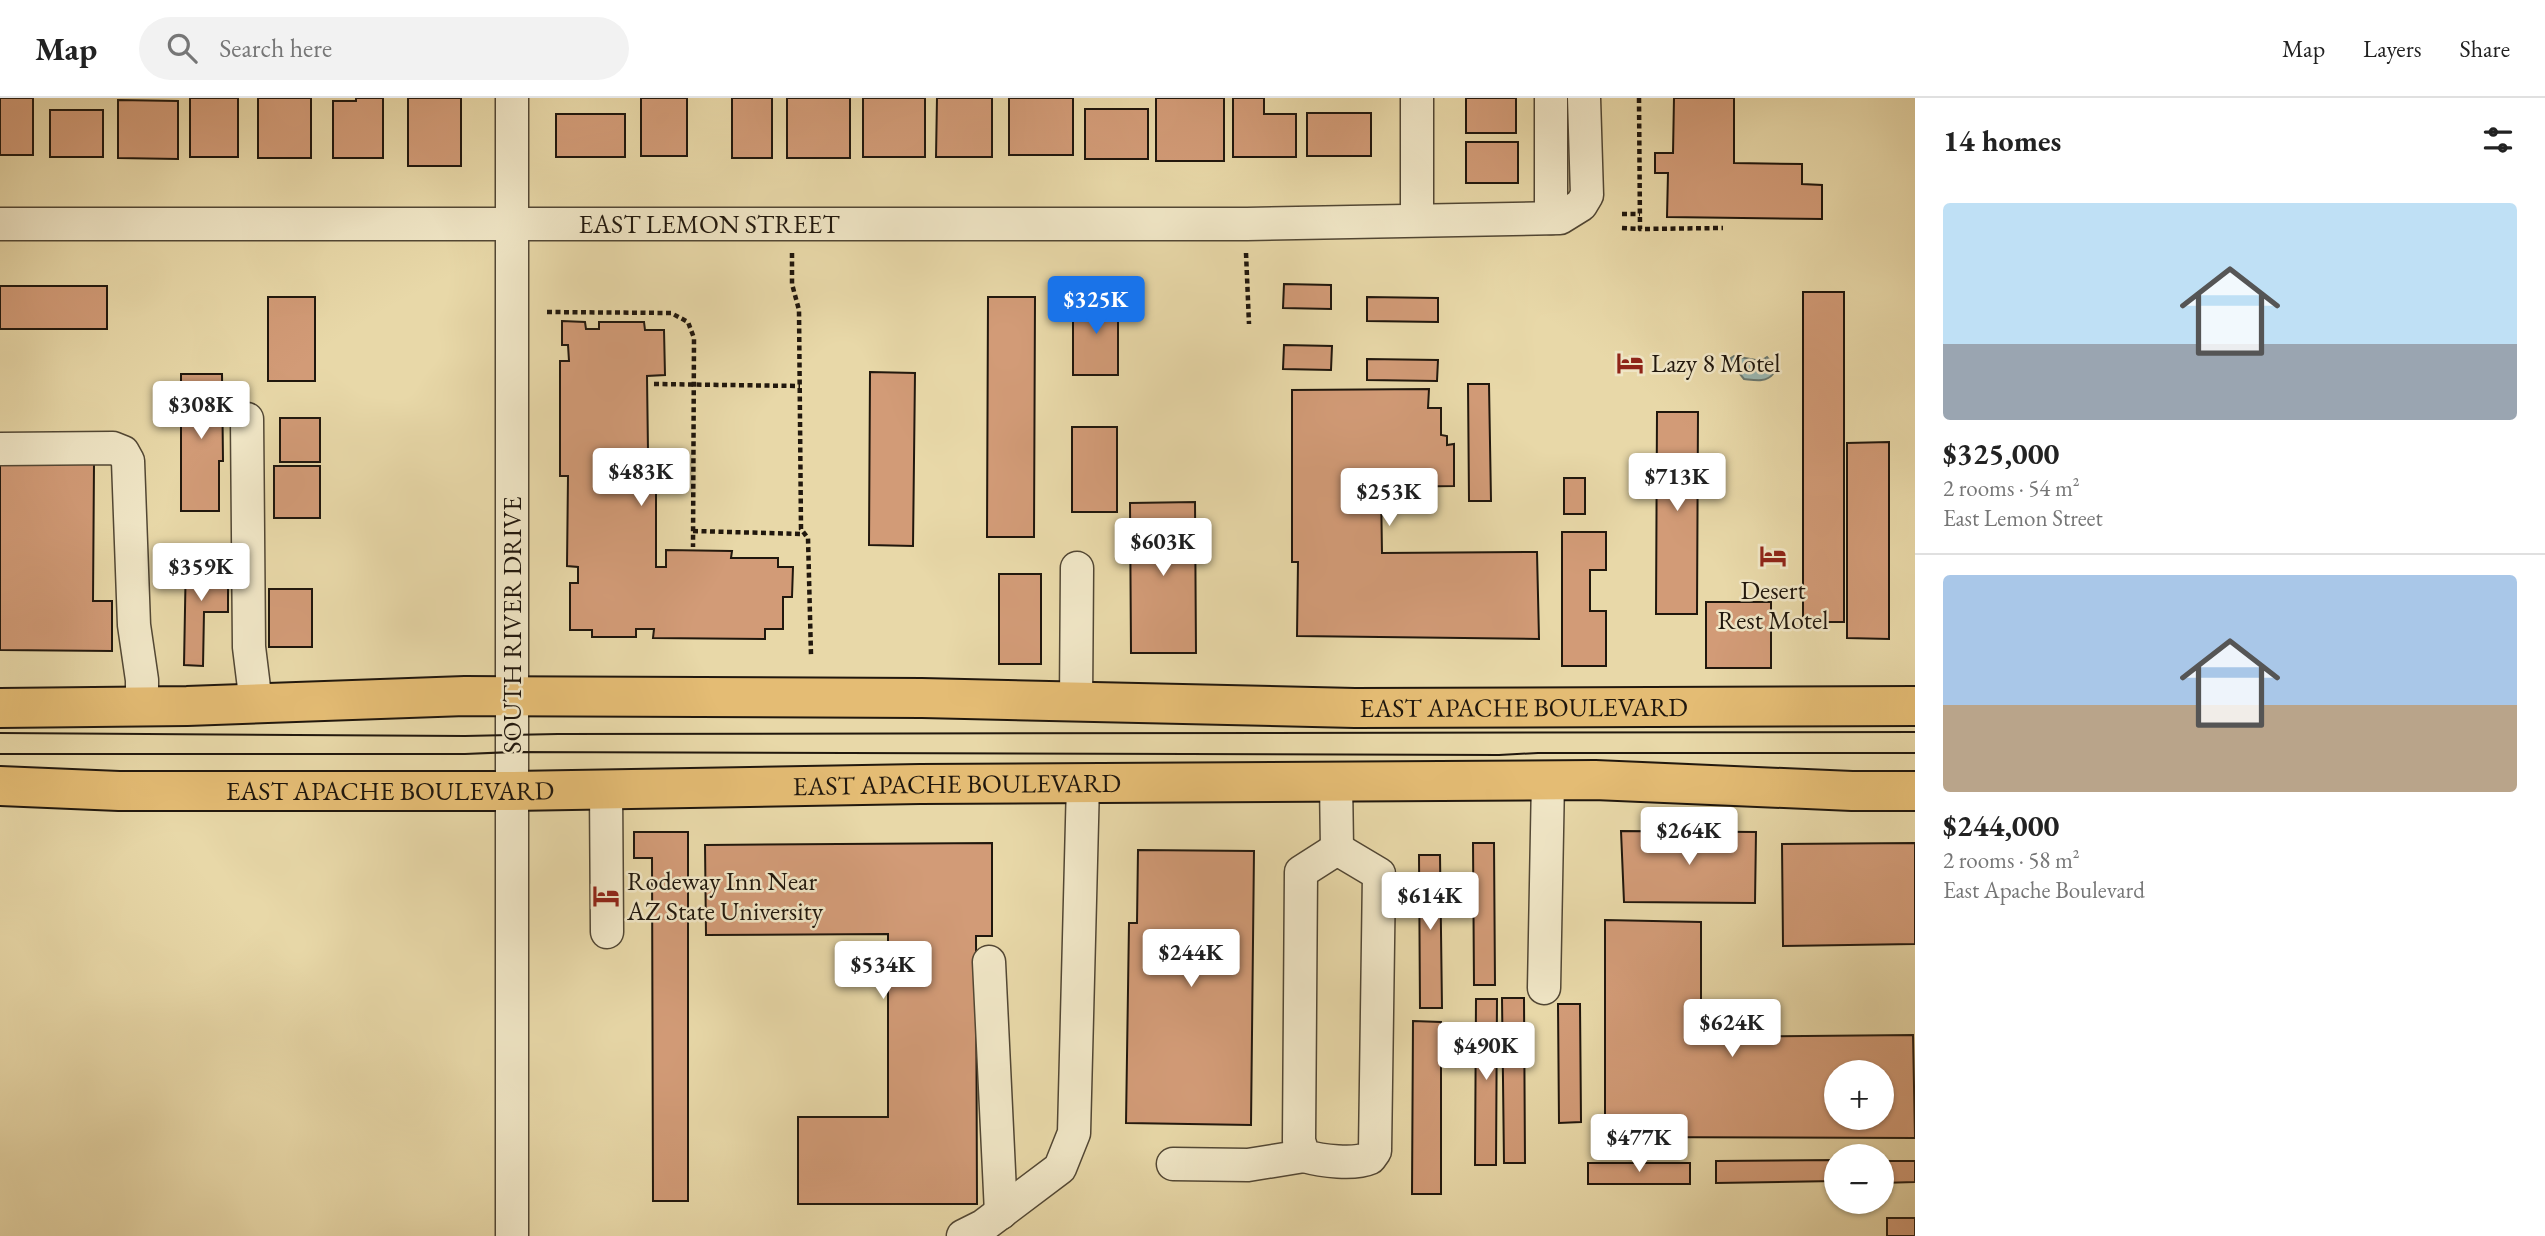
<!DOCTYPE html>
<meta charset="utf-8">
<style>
:root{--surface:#fff;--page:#f2f2f2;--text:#222;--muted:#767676;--line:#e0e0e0;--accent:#1a73e8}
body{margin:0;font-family:"EB Garamond",serif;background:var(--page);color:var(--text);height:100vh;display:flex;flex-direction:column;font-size:26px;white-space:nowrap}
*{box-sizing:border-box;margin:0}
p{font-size:23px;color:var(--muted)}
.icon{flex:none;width:38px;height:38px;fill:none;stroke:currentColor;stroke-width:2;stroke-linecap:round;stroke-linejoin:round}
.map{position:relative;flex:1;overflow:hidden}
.drawer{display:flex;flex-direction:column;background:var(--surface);width:630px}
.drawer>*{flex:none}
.tools{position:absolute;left:1824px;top:962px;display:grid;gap:14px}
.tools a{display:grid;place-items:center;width:70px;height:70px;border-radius:50%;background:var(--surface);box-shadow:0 2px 5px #0004;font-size:35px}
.price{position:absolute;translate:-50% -60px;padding:0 16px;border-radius:7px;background:#fff;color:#222;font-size:23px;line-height:46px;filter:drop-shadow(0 2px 4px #0008)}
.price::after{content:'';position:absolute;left:50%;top:42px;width:21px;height:16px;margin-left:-10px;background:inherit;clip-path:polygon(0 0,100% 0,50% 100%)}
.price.on{background:var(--accent);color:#fff}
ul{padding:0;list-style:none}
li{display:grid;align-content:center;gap:14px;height:371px;padding:0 28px}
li+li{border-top:2px solid var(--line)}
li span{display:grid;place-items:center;height:217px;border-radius:7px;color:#555}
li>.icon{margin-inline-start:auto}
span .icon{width:126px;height:126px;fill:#fffc;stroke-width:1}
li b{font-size:30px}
h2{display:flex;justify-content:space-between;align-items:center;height:84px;padding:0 28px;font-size:30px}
header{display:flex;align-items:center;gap:42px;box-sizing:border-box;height:98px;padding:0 35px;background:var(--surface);border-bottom:2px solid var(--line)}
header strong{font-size:33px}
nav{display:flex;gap:38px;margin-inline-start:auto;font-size:24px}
.search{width:490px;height:63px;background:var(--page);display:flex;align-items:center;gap:18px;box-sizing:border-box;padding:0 24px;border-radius:38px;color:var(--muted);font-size:26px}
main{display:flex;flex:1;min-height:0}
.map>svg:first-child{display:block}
.water{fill:#9bb8b2;stroke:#6a7870;stroke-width:2}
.building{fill:#d29b77;stroke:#20170d;stroke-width:2;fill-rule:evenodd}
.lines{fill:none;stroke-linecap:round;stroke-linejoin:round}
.minor-casing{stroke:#524734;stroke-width:35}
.major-casing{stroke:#20170d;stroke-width:42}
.path{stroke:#20170d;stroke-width:4.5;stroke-dasharray:5 3.5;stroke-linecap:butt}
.minor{stroke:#f0e6c6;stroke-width:32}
.major{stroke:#e4bc74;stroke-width:38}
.tram{stroke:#20170d;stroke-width:2}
.labels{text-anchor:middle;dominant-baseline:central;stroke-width:5;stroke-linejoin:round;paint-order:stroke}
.street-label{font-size:26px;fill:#20170d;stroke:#f0e6c6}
.poi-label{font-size:26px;fill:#20170d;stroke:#f0e6c6;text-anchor:start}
</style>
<header>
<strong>Map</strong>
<div class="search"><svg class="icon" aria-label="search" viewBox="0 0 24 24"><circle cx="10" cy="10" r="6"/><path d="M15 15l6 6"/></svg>Search here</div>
<nav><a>Map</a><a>Layers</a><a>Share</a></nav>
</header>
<main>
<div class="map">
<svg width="1915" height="1138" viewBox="0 0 1915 1138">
<rect width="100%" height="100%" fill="#e8d8a8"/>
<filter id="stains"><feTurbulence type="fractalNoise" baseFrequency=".00286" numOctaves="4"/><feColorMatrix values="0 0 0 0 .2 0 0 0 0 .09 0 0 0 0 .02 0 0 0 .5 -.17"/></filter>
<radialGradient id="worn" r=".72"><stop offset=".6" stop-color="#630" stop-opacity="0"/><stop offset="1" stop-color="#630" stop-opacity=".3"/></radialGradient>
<path class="water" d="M 1734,258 L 1761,263 L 1767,259 L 1773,266 L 1773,276 C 1766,285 1754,282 1744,281 L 1731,265 L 1731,260 Z"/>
<g class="building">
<rect x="0" y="0" width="33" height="57"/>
<rect x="190" y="0" width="48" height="59"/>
<rect x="258" y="0" width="53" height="60"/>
<path d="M 356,0 L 383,0 L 383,60 L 333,60 L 333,3 L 356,3 Z"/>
<rect x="408" y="0" width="53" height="68"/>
<rect x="641" y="0" width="46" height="58"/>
<rect x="732" y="0" width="40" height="60"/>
<rect x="787" y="0" width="63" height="60"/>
<rect x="863" y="0" width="62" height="59"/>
<path d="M 937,0 L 992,0 L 992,59 L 936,59 Z"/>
<rect x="1009" y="0" width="64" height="57"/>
<rect x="1156" y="0" width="68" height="63"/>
<path d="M 1233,0 L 1264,0 L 1264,16 L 1296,16 L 1296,59 L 1233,59 Z"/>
<rect x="1466" y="0" width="50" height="35"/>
<path d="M 1674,0 L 1734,0 L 1734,65 L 1802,66 L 1802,86 L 1822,87 L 1822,121 L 1667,119 L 1668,75 L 1655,75 L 1655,55 L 1673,55 Z"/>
<path d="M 118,2 L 178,3 L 178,61 L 118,60 Z"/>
<rect x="1085" y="11" width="63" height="50"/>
<rect x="50" y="12" width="53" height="47"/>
<rect x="1307" y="15" width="64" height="43"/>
<rect x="556" y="16" width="69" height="43"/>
<rect x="1466" y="44" width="52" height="41"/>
<path d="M 1284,186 L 1331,187 L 1331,211 L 1283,210 Z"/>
<rect x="0" y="188" width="107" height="43"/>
<rect x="1803" y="194" width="41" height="330"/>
<rect x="268" y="199" width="47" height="84"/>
<path d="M 988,199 L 1035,199 L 1034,439 L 987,439 Z"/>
<rect x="1073" y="199" width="45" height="78"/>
<path d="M 1367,199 L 1438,200 L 1438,224 L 1367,223 Z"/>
<path d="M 562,223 L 585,224 L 586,231 L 599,231 L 599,224 L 644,224 L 645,232 L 664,232 L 665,277 L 647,278 L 648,353 L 656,354 L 656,469 L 666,469 L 666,452 L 732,453 L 731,460 L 778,460 L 778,469 L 793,469 L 792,499 L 783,499 L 783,531 L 765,531 L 765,541 L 653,540 L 654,531 L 636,531 L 636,539 L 592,539 L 592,532 L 570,532 L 570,485 L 578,485 L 578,469 L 567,468 L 568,378 L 560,378 L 560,263 L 569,263 L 568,247 L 562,247 Z"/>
<path d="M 1284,247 L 1332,248 L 1331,272 L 1283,271 Z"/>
<path d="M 1367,261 L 1438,262 L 1437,283 L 1367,282 Z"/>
<path d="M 870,274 L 915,275 L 913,448 L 869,447 Z"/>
<path d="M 181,276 L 222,276 L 223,363 L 219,363 L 219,413 L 181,413 Z"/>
<path d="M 1468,286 L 1489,286 L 1491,403 L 1469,403 Z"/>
<path d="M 1429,291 L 1428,310 L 1441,310 L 1441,337 L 1447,338 L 1447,347 L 1454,346 L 1454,388 L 1381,389 L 1382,455 L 1537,454 L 1539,541 L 1297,538 L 1298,464 L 1292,464 L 1292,292 Z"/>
<path d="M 1657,314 L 1698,314 L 1697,516 L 1656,516 Z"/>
<rect x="280" y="320" width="40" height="44"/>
<rect x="1072" y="329" width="45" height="85"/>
<path d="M 1889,344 L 1889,541 L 1847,540 L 1847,345 Z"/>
<path d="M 0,365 L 94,366 L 93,503 L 112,503 L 112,553 L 0,552 Z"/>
<rect x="274" y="368" width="46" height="52"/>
<rect x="1564" y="380" width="21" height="36"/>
<path d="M 1195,404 L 1196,555 L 1131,555 L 1130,405 Z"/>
<path d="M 1562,434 L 1606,434 L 1606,472 L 1590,472 L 1590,513 L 1606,513 L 1606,568 L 1562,568 Z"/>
<path d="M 186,457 L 215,457 L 215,479 L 228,479 L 228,514 L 204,514 L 203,568 L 184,567 Z"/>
<rect x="999" y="476" width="42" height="90"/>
<rect x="269" y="491" width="43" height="58"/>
<rect x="1706" y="504" width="65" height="66"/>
<path d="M 1621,733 L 1756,734 L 1755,805 L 1624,804 Z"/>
<path d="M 634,734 L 688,734 L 688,1103 L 653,1103 L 652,760 L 634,760 Z"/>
<path d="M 992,745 L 992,838 L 976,838 L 977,1106 L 798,1106 L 798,1019 L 888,1019 L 888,836 L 706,837 L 705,747 Z"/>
<path d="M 1473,745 L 1494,745 L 1495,887 L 1474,887 Z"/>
<path d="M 1915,745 L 1915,846 L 1783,848 L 1782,746 Z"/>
<path d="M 1138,752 L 1254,753 L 1251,1027 L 1126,1025 L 1129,825 L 1137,825 Z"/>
<path d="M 1419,757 L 1440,757 L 1442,910 L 1420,910 Z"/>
<path d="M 1605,822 L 1701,824 L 1701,939 L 1913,937 L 1915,1040 L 1605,1039 ZM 1836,975 L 1881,975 L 1881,1020 L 1836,1020 Z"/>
<path d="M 1502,900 L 1524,900 L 1525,1065 L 1504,1065 Z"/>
<path d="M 1476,901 L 1497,901 L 1496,1067 L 1475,1067 Z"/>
<path d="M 1558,906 L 1580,906 L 1581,1024 L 1559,1025 Z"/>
<path d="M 1413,923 L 1441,924 L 1441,1096 L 1412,1096 Z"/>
<path d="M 1836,1062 L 1836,1083 L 1716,1085 L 1716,1063 Z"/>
<path d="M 1881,1063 L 1915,1063 L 1915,1084 L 1881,1085 Z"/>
<rect x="1588" y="1065" width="102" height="21"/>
<rect x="1887" y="1120" width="28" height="18"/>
</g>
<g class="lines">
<defs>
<g id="minor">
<path d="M 512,0 L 512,1138"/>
<path d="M 1417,0 L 1417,121"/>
<path d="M 1551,0 L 1551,120"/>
<path id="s1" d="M 0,126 L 1247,126 L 1560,120 L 1581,107 L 1587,97 L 1584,0"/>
<path d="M 247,321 L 249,549 L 256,606"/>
<path d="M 0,351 L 113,350 L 123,354 L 128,363 L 134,527 L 142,582 L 142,609"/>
<path d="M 1076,604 L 1077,470"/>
<path d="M 1336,683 L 1337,751"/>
<path d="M 606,691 L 607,834"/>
<path d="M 1337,751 L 1379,776 L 1375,1053 L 1370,1060 C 1354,1067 1322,1063 1304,1058 L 1299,1043 L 1301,774 Z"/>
<path d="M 989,864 L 1001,1115"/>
<path d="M 1544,890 L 1548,682"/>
<path d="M 1173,1066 L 1248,1067 L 1304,1058"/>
<path d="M 963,1138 L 983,1128 L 1060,1070 L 1074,1035 L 1083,685"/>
</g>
<g id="major">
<path id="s2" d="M 0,610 L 187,608 L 465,598 L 922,600 L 1355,610 L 1915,608"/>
<path id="s3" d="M 0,688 L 119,693 L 513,693 L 920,686 L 1595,682 L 1852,693 L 1915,693"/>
</g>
</defs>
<use href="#minor" class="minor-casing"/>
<use href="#major" class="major-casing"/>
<g class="path">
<path d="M 1639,0 L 1640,131 L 1723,130"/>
<path d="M 1622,116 L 1640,116"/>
<path d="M 1622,130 L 1640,131"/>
<path d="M 792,155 L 792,186 L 799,212 L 801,431 L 808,440 L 811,557"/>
<path d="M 1246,155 L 1249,226"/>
<path d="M 547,214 L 671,215 L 688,224 L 694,240 L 693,449"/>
<path d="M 654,286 L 800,288"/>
<path d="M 693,433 L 804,436"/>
</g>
<use href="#minor" class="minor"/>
<use href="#major" class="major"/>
<g class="tram">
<path d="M 0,635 L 465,638 L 558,636 L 1915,634"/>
<path d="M 0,656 L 465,656 L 513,654 L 1499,657 L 1538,655 L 1915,655"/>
</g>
</g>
<defs>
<symbol id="hotel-bare" viewBox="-9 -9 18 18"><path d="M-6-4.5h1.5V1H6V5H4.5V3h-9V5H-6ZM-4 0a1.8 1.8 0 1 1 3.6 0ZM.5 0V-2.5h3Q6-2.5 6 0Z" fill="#8f2418" stroke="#f0e6c6" stroke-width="2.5" paint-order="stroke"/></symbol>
</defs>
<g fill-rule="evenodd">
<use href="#hotel-bare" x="1611" y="246" width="38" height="38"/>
<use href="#hotel-bare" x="1754" y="439" width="38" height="38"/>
<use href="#hotel-bare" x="587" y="779" width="38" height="38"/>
</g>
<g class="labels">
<g class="street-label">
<text stroke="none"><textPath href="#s1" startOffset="709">EAST LEMON STREET</textPath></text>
<text transform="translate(512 527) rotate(-90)">SOUTH RIVER DRIVE</text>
<text stroke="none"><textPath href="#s2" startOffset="1524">EAST APACHE BOULEVARD</textPath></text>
<text stroke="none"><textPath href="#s3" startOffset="957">EAST APACHE BOULEVARD</textPath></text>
<text stroke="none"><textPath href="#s3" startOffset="390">EAST APACHE BOULEVARD</textPath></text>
</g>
<g class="poi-label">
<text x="1651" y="265">Lazy 8 Motel</text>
<text x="1773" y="492" text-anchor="middle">Desert<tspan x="1773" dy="30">Rest Motel</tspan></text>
<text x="627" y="783">Rodeway Inn Near<tspan x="627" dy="30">AZ State University</tspan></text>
</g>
</g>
<rect width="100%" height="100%" filter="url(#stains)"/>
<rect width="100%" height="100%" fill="url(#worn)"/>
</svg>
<div class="tools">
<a>+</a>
<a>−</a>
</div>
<b class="price on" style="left:1096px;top:238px">$325K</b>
<b class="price" style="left:201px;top:343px">$308K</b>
<b class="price" style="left:641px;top:410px">$483K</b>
<b class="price" style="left:1677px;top:415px">$713K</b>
<b class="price" style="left:1389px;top:430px">$253K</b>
<b class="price" style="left:1163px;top:480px">$603K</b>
<b class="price" style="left:201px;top:505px">$359K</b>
<b class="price" style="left:1689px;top:769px">$264K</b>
<b class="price" style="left:1430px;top:834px">$614K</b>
<b class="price" style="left:1191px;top:891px">$244K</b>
<b class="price" style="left:883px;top:903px">$534K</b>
<b class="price" style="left:1732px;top:961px">$624K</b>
<b class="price" style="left:1486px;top:984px">$490K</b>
<b class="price" style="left:1639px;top:1076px">$477K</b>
</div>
<section class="drawer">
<h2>14 homes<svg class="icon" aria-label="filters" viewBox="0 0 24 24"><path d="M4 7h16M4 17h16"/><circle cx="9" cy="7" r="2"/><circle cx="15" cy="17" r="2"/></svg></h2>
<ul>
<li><span style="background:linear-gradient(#bfe0f5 65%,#9aa5b1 0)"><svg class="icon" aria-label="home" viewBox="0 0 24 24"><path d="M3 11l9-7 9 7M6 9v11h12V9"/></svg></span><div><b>$325,000</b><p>2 rooms · 54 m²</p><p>East Lemon Street</p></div></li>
<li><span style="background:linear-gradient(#a9c7e8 60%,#b9a48a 0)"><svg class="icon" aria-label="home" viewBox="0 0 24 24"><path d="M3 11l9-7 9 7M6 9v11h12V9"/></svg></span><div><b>$244,000</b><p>2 rooms · 58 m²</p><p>East Apache Boulevard</p></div></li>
</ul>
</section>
</main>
